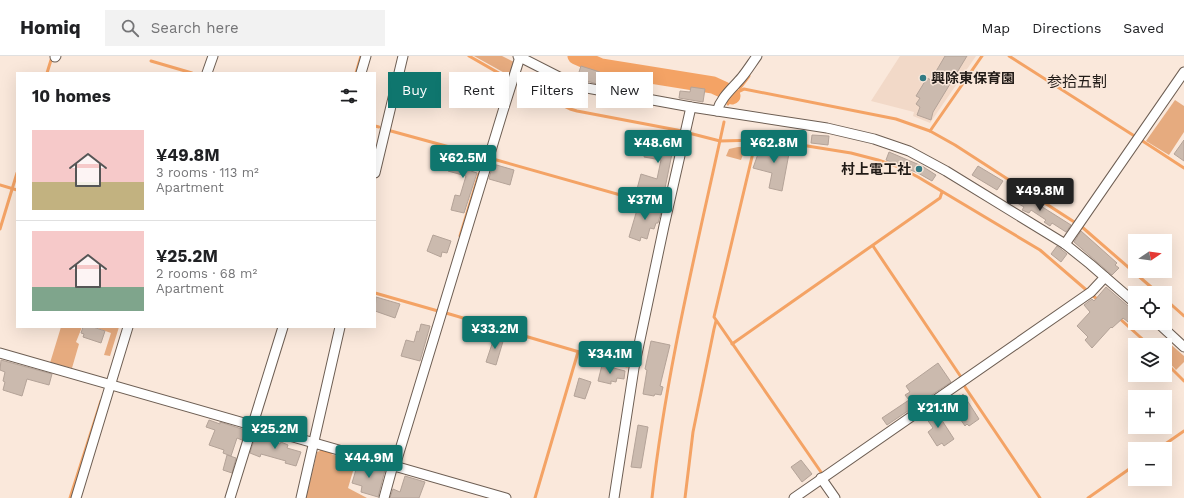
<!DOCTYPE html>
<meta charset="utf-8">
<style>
:root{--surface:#fff;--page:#f2f2f2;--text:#202124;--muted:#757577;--line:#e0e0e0;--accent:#0f766e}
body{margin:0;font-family:"Work Sans","Noto Sans JP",sans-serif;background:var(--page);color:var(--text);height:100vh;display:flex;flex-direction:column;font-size:15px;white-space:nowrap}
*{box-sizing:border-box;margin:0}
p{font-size:13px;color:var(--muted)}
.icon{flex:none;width:22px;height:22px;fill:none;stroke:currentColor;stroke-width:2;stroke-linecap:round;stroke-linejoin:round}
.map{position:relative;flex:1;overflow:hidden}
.drawer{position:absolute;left:16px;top:16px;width:360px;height:256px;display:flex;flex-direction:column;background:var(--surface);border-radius:0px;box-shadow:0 4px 16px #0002}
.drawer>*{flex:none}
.hud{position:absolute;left:388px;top:16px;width:380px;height:36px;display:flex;gap:8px}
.needle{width:26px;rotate:77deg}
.fabs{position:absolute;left:1128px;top:178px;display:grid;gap:8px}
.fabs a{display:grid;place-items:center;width:44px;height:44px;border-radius:0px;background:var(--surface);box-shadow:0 4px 16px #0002;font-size:20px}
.price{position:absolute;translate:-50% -34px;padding:0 9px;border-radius:4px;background:var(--accent);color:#fff;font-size:13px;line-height:26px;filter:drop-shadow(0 1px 2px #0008)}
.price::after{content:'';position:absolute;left:50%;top:24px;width:12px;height:9px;margin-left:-6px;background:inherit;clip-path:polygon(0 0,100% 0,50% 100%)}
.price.on{background:#222;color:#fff}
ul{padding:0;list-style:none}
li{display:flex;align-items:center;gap:12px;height:100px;padding:0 16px}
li+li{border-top:1px solid var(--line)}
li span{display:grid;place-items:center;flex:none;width:112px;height:80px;border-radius:0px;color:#555}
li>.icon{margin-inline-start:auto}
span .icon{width:48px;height:48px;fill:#fffc;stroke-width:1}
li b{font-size:17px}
h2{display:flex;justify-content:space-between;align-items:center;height:48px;padding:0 16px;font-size:17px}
.chip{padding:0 14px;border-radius:0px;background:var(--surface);box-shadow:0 4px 16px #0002;font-size:14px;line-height:36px}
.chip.on{background:var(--accent);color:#fff}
header{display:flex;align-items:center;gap:24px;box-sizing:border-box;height:56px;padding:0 20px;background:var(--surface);border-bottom:1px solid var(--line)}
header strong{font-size:19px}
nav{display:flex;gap:22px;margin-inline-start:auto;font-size:14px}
.search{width:280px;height:36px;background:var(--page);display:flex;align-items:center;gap:10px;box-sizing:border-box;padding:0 14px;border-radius:0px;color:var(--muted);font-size:15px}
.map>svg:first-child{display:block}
.built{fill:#f2d9c8}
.green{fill:#e6ab7f}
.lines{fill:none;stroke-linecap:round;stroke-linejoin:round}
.stream{stroke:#f4a365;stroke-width:3}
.river{stroke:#f4a365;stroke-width:17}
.building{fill:#cbbaae;stroke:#b4a398}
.minor-casing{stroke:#6d5e53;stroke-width:11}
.minor{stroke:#fff;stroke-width:9}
.poi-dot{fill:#337b84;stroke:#fae8db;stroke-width:1.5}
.labels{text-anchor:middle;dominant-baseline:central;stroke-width:3;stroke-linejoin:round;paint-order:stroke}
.poi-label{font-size:14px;font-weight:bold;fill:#211b17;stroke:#fae8db;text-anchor:start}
.neighbourhood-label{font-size:15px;fill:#211b17;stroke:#fae8db}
</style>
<header>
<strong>Homiq</strong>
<div class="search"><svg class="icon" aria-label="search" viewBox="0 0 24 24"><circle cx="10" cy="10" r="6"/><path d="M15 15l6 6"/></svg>Search here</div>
<nav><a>Map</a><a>Directions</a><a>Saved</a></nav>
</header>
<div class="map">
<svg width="1184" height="442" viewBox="0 0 1184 442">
<rect width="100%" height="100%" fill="#fae8db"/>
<path class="built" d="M 900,0 L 976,0 L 930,67 L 913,60 L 914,56 L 871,45 Z"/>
<g class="green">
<path d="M 474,0 L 502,0 L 516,7 L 512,21 Z"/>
<path d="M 1175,44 L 1184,50 L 1184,76 L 1169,99 L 1146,85 Z"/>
<path d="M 738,91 L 742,91 C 744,96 743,99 741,104 L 726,100 L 729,93 Z"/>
<path d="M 61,271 L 82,271 L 76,286 L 79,288 L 72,312 L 50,307 Z"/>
<path d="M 94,271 L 119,271 L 110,300 L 104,299 L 111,277 Z"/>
<path d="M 1168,286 L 1184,300 L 1184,306 L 1176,314 L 1165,302 L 1165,289 Z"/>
<path d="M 320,395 L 356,405 L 348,432 L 367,442 L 306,442 L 317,396 Z"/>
</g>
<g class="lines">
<g class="stream">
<path d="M 469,0 L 516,27 L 570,53 L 577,55 L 677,74 L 720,85 L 759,84 L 795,88 L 851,97 L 878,104 L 899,111 L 918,121 L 1040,194 L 1098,244"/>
<path d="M 1009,0 L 1136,81"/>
<path d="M 151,5 L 192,17"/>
<path d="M 47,17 L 51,4"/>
<path d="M 356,17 L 361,0"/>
<path d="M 740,34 L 740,32 L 749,20"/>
<path d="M 728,48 C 730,40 736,36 744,33 L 896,63 L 930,75 L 955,89 L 1082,171 L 1158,237"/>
<path d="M 375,70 L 379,71"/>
<path d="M 391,75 L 486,101"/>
<path d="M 930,75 L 982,0"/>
<path d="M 756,84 L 714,261 L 823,419"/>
<path d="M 1141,84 L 1184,112"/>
<path d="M 493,103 L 663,151"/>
<path d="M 0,129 L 17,134"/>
<path d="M 0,173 L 17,117"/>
<path d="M 460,180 L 479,118"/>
<path d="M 873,190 L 961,321 L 965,331 L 1040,442"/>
<path d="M 375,237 L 438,255"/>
<path d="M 1165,243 L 1184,260"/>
<path d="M 446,257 L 627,310"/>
<path d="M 1119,262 L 1149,289"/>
<path d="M 732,288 L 940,142 L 942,136"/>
<path d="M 1165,306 L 1184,325"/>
<path d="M 1158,393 L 1184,375"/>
<path d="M 321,394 L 331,397"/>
<path d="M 70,442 L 101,345"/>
<path d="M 535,442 L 578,296"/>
<path d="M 652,442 C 666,315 697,191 724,66"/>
<path d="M 685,442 L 693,376 L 714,273 L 716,265"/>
<path d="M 1088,442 L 1135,409"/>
</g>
<path class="river" d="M 576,0 L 601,11 L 713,29 L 724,34 L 732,40"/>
</g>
<g class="building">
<path d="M 945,0 L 967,0 L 933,56 L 931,64 L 917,59 L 920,51 L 916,48 L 920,42 L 916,40 L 927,22 L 931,24 Z"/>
<path d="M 581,10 L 600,16 L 597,28 L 577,22 Z"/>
<path d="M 691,31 L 705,33 L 703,46 L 679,42 L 680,35 L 690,36 Z"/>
<path d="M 667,77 L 676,78 L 664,137 L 650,134 L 649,137 L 637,133 L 641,118 L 657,123 L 661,104 L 644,101 L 647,87 L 654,88 L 655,82 L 665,84 Z"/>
<path d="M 812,79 L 829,80 L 828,89 L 811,87 Z"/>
<path d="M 1184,84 L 1184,105 L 1174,98 Z"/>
<path d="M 766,87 L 790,92 L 782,135 L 769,132 L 772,117 L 753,112 L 758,98 L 764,99 Z"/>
<path d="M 453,95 L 473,101 L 471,108 L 473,109 L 471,115 L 477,117 L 464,157 L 451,154 L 455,139 L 460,140 L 466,120 L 448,115 Z"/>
<path d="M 889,96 L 922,110 L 936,119 L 932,125 L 918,117 L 886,104 Z"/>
<path d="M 493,108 L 514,114 L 510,129 L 489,123 Z"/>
<path d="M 978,110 L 1003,125 L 997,134 L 972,119 Z"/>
<path d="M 1017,135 L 1071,169 L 1066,176 L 1052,167 L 1050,170 L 1044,166 L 1046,164 L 1031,154 L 1029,157 L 1022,154 L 1024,151 L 1012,144 Z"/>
<path d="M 639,147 L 662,153 L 658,167 L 656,167 L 654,173 L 650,172 L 647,183 L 641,181 L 640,185 L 629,181 Z"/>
<path d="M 1081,175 L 1117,207 L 1115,209 L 1119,212 L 1112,219 L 1074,186 Z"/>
<path d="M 433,179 L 451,185 L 447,197 L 442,196 L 441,201 L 427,195 Z"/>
<path d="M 1057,190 L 1067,198 L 1061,206 L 1051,198 Z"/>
<path d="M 1106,231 L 1135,256 L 1135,265 L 1132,269 L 1123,262 L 1112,272 L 1111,271 L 1092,292 L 1085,284 L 1088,281 L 1077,270 L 1090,256 L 1084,249 L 1092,243 L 1094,245 Z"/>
<path d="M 376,241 L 400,248 L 395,262 L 375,255 Z"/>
<path d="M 421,268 L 430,270 L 420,305 L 401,300 L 406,284 L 414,286 L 417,275 L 419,276 Z"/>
<path d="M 83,271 L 93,271 L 105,275 L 101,287 L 83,281 L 84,278 L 81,277 Z"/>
<path d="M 495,279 L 504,282 L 496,309 L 486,306 Z"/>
<path d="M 651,285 L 670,289 L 660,330 L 663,331 L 661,339 L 655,338 L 654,340 L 643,338 L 647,314 L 645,313 Z"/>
<path d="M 1,304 L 52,318 L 49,329 L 27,323 L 22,340 L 3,334 L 5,326 L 3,325 L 5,316 L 0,314 Z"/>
<path d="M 938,307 L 951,326 L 887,369 L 882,362 L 909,344 L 905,339 L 910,336 L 906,330 Z"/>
<path d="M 602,309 L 625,315 L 624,323 L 617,322 L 616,326 L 611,325 L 611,328 L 598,325 Z"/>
<path d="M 579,322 L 591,326 L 585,343 L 574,340 Z"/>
<path d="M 963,338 L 979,363 L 969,370 L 967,368 L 965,370 L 954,354 L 957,352 L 952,344 L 960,339 L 961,340 Z"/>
<path d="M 934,352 L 954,383 L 944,390 L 942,387 L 937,390 L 928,376 L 933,372 L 924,359 Z"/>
<path d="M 209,364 L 220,368 L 220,366 L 245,374 L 242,384 L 237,382 L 231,400 L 223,397 L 224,394 L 209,389 L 215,374 L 206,371 Z"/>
<path d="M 638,369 L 648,371 L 641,412 L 631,411 Z"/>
<path d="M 256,378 L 266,381 L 266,383 L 280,388 L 281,386 L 288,389 L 287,392 L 301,396 L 296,410 L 285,407 L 286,405 L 261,398 L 260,401 L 250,397 Z"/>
<path d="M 227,399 L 236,402 L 232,417 L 223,414 Z"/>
<path d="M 801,404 L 812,418 L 802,426 L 791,411 Z"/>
<path d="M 358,407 L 385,414 L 378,441 L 361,436 L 362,430 L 352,427 Z"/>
<path d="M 405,420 L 425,426 L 419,442 L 390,442 L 393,433 L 400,436 Z"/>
</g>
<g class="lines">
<defs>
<g id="minor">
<path d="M 518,0 L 565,24 L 587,32 L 691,51 L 827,72 L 874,83 L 909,95 L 946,115 L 1065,188 L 1090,208 L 1135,247"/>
<path d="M 55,1 L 56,0"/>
<path d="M 207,17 L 213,0"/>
<path d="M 361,17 L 366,0"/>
<path d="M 717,55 C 721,41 733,32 742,21 C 747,15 752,7 757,0"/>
<path d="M 375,117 L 403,0"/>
<path d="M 1065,188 L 1184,16"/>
<path d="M 1158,267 L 1184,291"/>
<path d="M 0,297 L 506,442"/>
<path d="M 395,410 L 503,55 L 520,1"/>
<path d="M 821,422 L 835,442"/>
<path d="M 76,442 L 128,271"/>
<path d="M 230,442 L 283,271"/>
<path d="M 301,442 L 340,271"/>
<path d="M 384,442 L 393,409"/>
<path d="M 614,442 L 634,312 L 664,170 L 691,51"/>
<path d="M 794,442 L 1091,236 L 1105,221"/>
</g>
</defs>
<use href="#minor" class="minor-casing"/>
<use href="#minor" class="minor"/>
</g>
<g class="poi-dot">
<circle cx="923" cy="22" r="4"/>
<circle cx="919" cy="113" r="4"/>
</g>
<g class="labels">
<g class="poi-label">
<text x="931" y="22">興除東保育園</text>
<text x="911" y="113" text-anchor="end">村上電工社</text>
</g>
<g class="neighbourhood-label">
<text x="1077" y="26">参拾五割</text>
</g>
</g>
</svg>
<div class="fabs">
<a><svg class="needle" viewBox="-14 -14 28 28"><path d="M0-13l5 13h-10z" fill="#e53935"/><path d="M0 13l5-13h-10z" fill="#757577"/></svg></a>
<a><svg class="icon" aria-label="locate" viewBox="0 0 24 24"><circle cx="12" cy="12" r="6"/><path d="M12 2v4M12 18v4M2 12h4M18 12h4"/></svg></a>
<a><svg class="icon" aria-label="layers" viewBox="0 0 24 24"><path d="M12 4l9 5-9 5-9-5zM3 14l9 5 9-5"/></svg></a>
<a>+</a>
<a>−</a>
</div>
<b class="price" style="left:658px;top:108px">¥48.6M</b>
<b class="price" style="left:774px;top:108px">¥62.8M</b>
<b class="price" style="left:463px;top:123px">¥62.5M</b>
<b class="price on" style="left:1040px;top:156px">¥49.8M</b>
<b class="price" style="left:645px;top:165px">¥37M</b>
<b class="price" style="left:495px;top:294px">¥33.2M</b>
<b class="price" style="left:610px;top:319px">¥34.1M</b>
<b class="price" style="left:938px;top:373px">¥21.1M</b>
<b class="price" style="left:275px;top:394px">¥25.2M</b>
<b class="price" style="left:369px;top:423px">¥44.9M</b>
<div class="hud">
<a class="chip on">Buy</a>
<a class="chip">Rent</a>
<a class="chip">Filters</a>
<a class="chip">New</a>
</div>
<section class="drawer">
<h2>10 homes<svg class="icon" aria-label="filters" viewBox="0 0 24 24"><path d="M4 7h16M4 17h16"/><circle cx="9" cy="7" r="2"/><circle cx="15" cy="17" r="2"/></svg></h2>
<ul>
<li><span style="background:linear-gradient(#f6c9c9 65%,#c2b280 0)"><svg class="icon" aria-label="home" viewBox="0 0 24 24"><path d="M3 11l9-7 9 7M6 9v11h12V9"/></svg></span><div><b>¥49.8M</b><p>3 rooms · 113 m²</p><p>Apartment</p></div></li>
<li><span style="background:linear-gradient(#f6c9c9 70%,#7fa58c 0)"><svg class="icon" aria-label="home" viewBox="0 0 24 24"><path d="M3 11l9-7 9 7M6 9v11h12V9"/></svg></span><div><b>¥25.2M</b><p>2 rooms · 68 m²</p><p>Apartment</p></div></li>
</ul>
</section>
</div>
